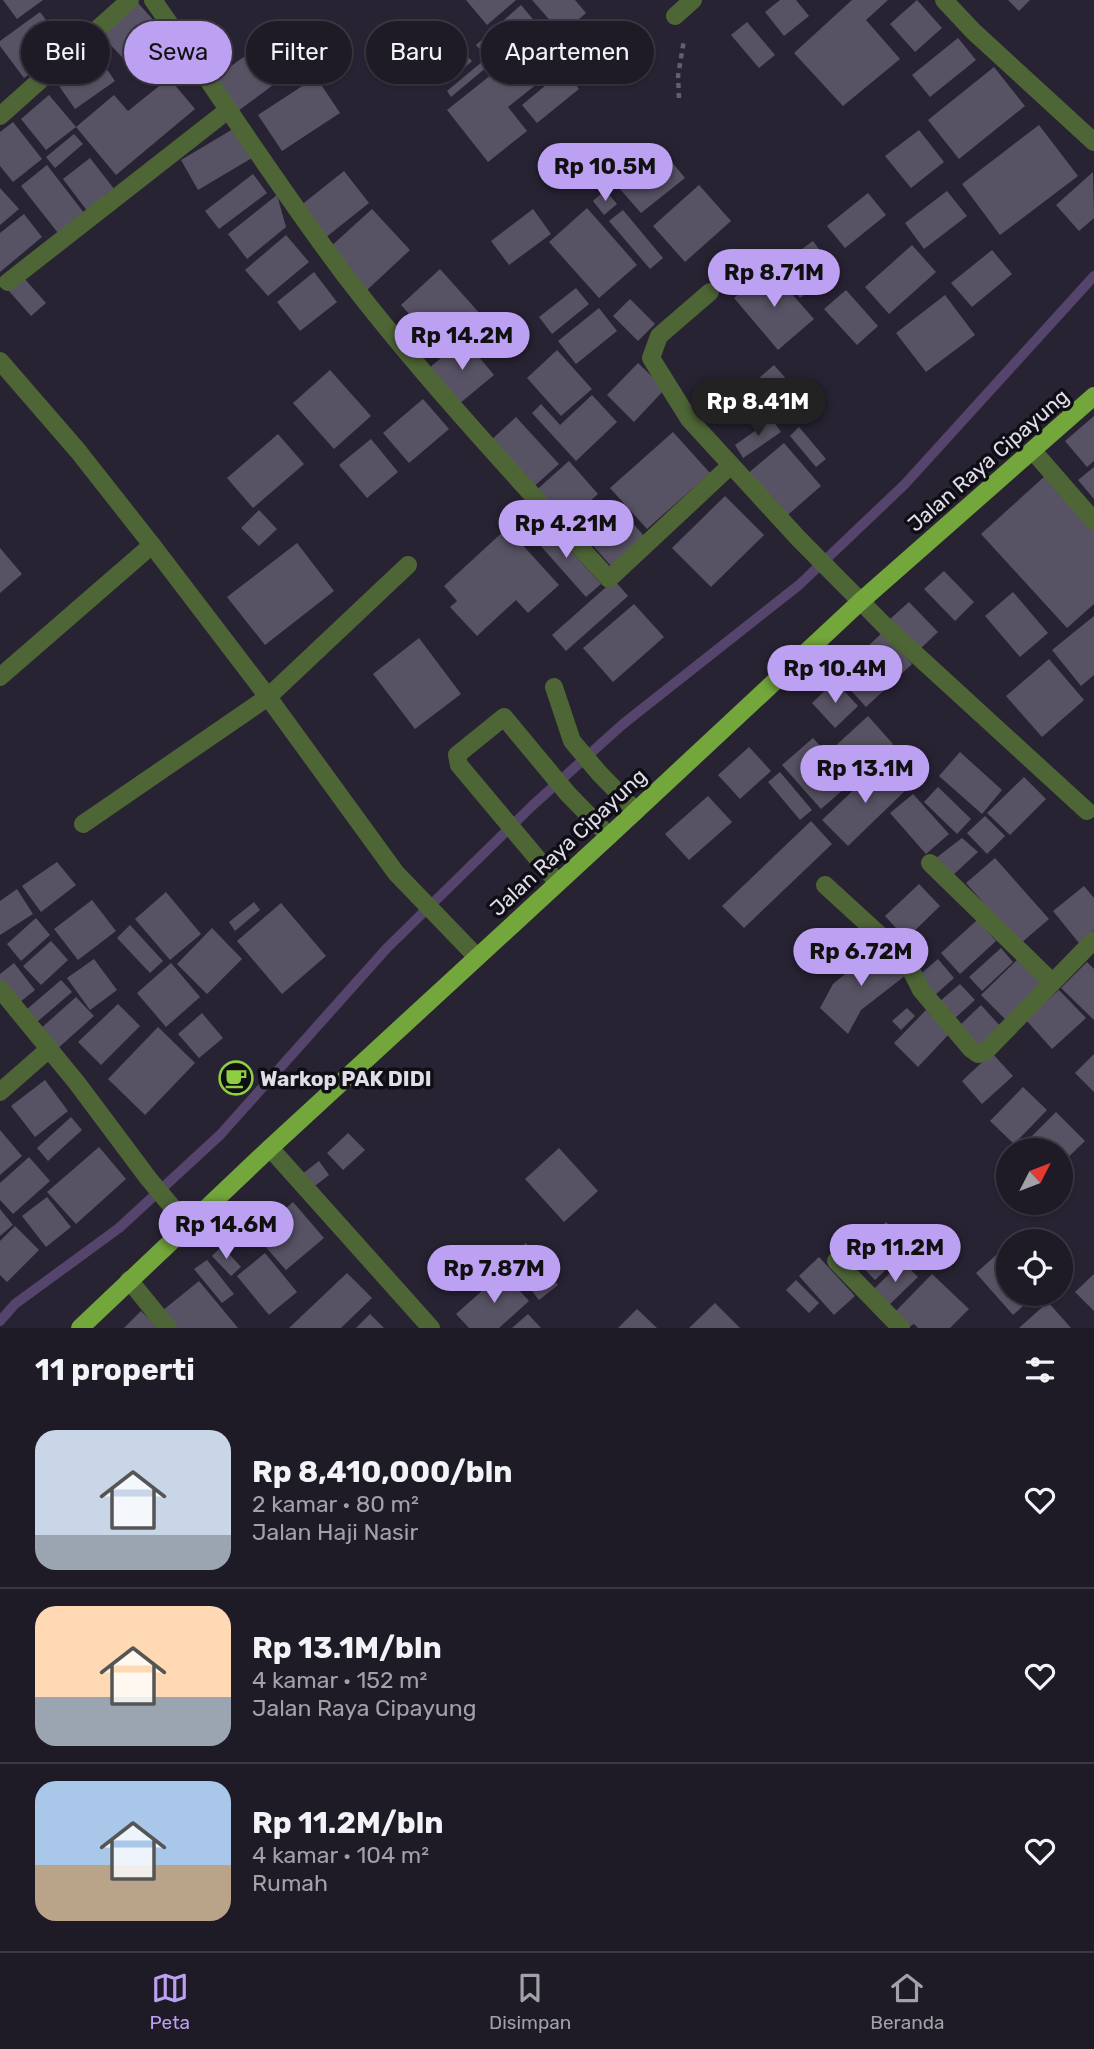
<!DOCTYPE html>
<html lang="id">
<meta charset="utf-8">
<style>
:root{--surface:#1e1a26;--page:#26232e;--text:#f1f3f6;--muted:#a1a1a7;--line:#3c3843;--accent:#bca0f2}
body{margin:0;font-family:Rubik,sans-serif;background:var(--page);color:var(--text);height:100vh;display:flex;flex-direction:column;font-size:26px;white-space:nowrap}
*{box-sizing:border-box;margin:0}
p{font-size:23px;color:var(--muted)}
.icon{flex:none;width:38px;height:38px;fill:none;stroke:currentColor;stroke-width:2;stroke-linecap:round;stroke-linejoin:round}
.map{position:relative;height:1328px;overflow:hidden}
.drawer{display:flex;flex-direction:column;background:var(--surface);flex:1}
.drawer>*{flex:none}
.banner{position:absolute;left:21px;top:21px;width:700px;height:63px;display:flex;gap:14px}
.needle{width:46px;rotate:48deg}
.controls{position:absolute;left:996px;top:1138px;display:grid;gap:14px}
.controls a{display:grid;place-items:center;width:77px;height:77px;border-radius:50%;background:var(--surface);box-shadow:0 2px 5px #0004,0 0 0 2px var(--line);font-size:35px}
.price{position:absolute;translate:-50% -60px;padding:0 16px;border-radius:24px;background:var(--accent);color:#111;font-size:23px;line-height:46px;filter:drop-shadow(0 2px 4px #0008)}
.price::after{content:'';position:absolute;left:50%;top:42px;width:21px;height:16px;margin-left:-10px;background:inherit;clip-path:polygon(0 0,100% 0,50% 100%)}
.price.selected{background:#222;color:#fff}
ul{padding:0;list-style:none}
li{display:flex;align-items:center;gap:21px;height:175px;padding:0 35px}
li+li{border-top:2px solid var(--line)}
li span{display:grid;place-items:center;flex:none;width:196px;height:140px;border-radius:21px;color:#555}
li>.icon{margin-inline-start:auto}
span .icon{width:84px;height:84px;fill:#fffc;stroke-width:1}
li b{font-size:30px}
h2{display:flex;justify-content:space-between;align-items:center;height:84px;padding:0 35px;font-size:30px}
.pill{padding:0 24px;border-radius:32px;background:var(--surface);box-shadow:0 2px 5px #0004,0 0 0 2px var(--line);font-size:24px;line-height:63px}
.pill.selected{background:var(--accent);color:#111}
.menu{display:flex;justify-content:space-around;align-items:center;height:98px;border-top:2px solid var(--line);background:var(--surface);font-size:19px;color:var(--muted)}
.menu a{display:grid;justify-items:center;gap:4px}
.menu .selected{color:var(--accent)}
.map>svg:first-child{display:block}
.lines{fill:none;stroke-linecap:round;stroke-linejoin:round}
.stream{stroke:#55446b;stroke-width:10}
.building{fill:#585364}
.path{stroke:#635f6d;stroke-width:4.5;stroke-dasharray:5 5;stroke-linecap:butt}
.minor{stroke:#4e6636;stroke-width:18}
.major{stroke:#73a63b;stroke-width:18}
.labels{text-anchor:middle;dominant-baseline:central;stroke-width:7;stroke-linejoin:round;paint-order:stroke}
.street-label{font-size:21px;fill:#e0dde8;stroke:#100e15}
.poi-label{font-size:21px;font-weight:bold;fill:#e0dde8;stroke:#100e15;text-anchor:start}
</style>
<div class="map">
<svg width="1094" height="1328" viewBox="0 0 1094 1328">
<rect width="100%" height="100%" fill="#282333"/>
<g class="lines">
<path class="stream" d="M 0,1321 L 15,1304 L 119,1228 L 220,1135 L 387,948 L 533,805 L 623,724 L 799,585 L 905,484 L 1094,276"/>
</g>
<g class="building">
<path d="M 3,0 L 43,0 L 17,19 Z"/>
<path d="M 466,0 L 516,0 L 487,25 Z"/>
<path d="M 532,0 L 575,0 L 586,13 L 562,34 Z"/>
<path d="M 780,0 L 796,0 L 809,16 L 784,36 L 765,12 Z"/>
<path d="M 852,0 L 888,0 L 866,20 L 900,59 L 843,106 L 794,53 Z"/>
<path d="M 917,0 L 942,28 L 915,52 L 890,24 Z"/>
<path d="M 1008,0 L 1030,0 L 1019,11 Z"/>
<path d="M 138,3 L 175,44 L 140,76 L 102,36 Z"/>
<path d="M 521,5 L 537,24 L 513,45 L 497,26 Z"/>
<path d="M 40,12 L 66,47 L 24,78 L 0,46 L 0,41 Z"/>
<path d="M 747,22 L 775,55 L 759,68 L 731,35 Z"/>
<path d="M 492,31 L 499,39 L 483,53 L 476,45 Z"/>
<path d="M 545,32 L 567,60 L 508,107 L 527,131 L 488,162 L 447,110 Z"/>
<path d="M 273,36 L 296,68 L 234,114 L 210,81 Z"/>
<path d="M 958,38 L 976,60 L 930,97 L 912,75 Z"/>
<path d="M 501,46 L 506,51 L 451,97 L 447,91 Z"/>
<path d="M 95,52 L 115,81 L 75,109 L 55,80 Z"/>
<path d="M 467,56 L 472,61 L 459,73 L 454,68 Z"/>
<path d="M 994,67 L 1025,106 L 959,159 L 928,120 Z"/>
<path d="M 564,70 L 579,89 L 537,123 L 522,105 Z"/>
<path d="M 316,77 L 340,113 L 282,151 L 258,115 Z"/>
<path d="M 169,78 L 195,109 L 116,175 L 76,127 L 114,95 L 128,111 Z"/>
<path d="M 49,95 L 76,127 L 46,150 L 21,119 Z"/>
<path d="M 13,122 L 42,159 L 13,182 L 0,166 L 0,132 Z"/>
<path d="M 1039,125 L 1078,176 L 1000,235 L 962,184 Z"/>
<path d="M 233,129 L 252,158 L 198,190 L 181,160 Z"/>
<path d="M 919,130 L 944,162 L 911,188 L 885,156 Z"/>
<path d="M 74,134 L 83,144 L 55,168 L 46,157 Z"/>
<path d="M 657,144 L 685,178 L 641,213 L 613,181 Z"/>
<path d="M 90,158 L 118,194 L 91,216 L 63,179 Z"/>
<path d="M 47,165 L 88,218 L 62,238 L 21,186 Z"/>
<path d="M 344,171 L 369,203 L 325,238 L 300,206 Z"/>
<path d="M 1093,172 L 1094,218 L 1079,231 L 1056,205 Z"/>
<path d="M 253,174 L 267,193 L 219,229 L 205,211 Z"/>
<path d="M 699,185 L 731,221 L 685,262 L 653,226 Z"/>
<path d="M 0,188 L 19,209 L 0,225 Z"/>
<path d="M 605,190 L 617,204 L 604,215 L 593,201 Z"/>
<path d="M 947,191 L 967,216 L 924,249 L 905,223 Z"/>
<path d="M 868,193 L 886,215 L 845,248 L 827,226 Z"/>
<path d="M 277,195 L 286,227 L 247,259 L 228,234 Z"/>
<path d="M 587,208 L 637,265 L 599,298 L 549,242 Z"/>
<path d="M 372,209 L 410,250 L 367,290 L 328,249 Z"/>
<path d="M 533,209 L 551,234 L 509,265 L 491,241 Z"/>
<path d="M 623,210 L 663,258 L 650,269 L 609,221 Z"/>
<path d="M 24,214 L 42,237 L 0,272 L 0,233 Z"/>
<path d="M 286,235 L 309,262 L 268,296 L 245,270 Z"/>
<path d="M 813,241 L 836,272 L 800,298 L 777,267 Z"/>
<path d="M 912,245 L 936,272 L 889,314 L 865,287 Z"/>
<path d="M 992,250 L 1012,274 L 972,307 L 951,283 Z"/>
<path d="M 769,268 L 814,319 L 778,350 L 734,298 Z"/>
<path d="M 440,269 L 482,316 L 443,351 L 401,305 Z"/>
<path d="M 314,272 L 337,302 L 300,331 L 277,302 Z"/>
<path d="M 23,277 L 46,303 L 31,316 L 8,290 Z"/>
<path d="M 576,288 L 589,304 L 552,334 L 539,317 Z"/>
<path d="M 846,290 L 878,326 L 857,345 L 824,309 Z"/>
<path d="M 945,295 L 975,335 L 926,372 L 896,333 Z"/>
<path d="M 630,299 L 655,324 L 638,341 L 613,316 Z"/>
<path d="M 599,308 L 617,331 L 576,364 L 558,341 Z"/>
<path d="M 464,339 L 494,375 L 459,404 L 429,368 Z"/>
<path d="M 557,350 L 592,389 L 561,416 L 527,378 Z"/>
<path d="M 638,363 L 665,389 L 634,422 L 607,395 Z"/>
<path d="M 774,365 L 796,390 L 758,423 L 736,398 Z"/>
<path d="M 330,370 L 371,416 L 334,449 L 293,403 Z"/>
<path d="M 592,395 L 617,422 L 576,461 L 532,413 L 541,404 L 560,425 Z"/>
<path d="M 423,399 L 449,429 L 409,463 L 383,433 Z"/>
<path d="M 1094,416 L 1094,461 L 1087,467 L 1065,441 Z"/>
<path d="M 516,417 L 559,464 L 530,490 L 488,443 Z"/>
<path d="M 772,419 L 781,432 L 743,458 L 735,445 Z"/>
<path d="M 799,427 L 826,459 L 816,467 L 790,436 Z"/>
<path d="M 673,432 L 710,473 L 647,529 L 610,488 Z"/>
<path d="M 278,434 L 304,464 L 253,508 L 227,478 Z"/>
<path d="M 371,439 L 398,472 L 367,498 L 339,465 Z"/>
<path d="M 784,443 L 821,486 L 783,519 L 746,475 Z"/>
<path d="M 569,461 L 598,494 L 562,526 L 533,493 Z"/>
<path d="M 1094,467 L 1094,499 L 1078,480 Z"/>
<path d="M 1045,476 L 1094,530 L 1094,604 L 1067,628 L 981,534 Z"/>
<path d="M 725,496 L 764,535 L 711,587 L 672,548 Z"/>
<path d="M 612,500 L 645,537 L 612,567 L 579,530 Z"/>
<path d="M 259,510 L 277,529 L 259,546 L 241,528 Z"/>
<path d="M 545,522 L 601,584 L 586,597 L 531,535 Z"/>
<path d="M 507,528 L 559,585 L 528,613 L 516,600 L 477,636 L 450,607 L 457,601 L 444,586 Z"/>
<path d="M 297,543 L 334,591 L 265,645 L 227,597 Z"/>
<path d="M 0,548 L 22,574 L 0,593 Z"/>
<path d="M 944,571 L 974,602 L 955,621 L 924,589 Z"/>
<path d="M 614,580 L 628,596 L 566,651 L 552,635 Z"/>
<path d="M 1013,592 L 1048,633 L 1020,657 L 985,616 Z"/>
<path d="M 909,602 L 938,632 L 919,650 L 890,619 Z"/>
<path d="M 634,604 L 664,637 L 613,682 L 583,648 Z"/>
<path d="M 1094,616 L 1094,675 L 1081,686 L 1052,650 Z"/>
<path d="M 883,632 L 912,664 L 866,707 L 837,675 Z"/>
<path d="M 419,638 L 461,694 L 415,729 L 373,674 Z"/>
<path d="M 1049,659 L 1084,700 L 1042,737 L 1006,696 Z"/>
<path d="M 835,681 L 858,706 L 835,728 L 812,703 Z"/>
<path d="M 868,716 L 893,744 L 856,778 L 831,750 Z"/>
<path d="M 813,738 L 852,782 L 821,809 L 782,765 Z"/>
<path d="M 749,747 L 771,771 L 740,799 L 718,775 Z"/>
<path d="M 960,752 L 1002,790 L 982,814 L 939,776 Z"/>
<path d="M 882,763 L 907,789 L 848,846 L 822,820 Z"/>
<path d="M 780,772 L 812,810 L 800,820 L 768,782 Z"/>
<path d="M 1024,777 L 1046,799 L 1010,835 L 987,813 Z"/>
<path d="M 938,787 L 971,819 L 957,834 L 924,802 Z"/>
<path d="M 913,794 L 949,834 L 926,854 L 890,813 Z"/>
<path d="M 708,796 L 732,822 L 689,860 L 665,834 Z"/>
<path d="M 985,816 L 1005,836 L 987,854 L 967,833 Z"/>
<path d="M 811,821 L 832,844 L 744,928 L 722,906 Z"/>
<path d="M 962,838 L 978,852 L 952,876 L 936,858 Z"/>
<path d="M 995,858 L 1049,919 L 1020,944 L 966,883 Z"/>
<path d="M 57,862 L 76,885 L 41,912 L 22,886 Z"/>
<path d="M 919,884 L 940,906 L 906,939 L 885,916 Z"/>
<path d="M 1084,886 L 1094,898 L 1094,930 L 1079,943 L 1053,911 Z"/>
<path d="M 17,889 L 33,914 L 0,935 L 0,901 Z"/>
<path d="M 166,892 L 201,934 L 170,960 L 135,919 Z"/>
<path d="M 92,900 L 116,931 L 78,960 L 54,929 Z"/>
<path d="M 254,902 L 260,910 L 235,931 L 229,922 Z"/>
<path d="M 281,903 L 326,956 L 282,994 L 237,941 Z"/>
<path d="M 36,918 L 50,935 L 21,961 L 7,944 Z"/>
<path d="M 977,920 L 996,941 L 960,974 L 941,953 Z"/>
<path d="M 130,925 L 163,961 L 150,973 L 117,938 Z"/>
<path d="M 212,928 L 242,959 L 207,994 L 177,964 Z"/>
<path d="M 51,941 L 68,960 L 41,985 L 23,966 Z"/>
<path d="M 880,948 L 906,975 L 861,1010 L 848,1034 L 820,1008 L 833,984 L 857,964 Z"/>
<path d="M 1001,948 L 1013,962 L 982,991 L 969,977 Z"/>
<path d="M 1020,957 L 1044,981 L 1005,1019 L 981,995 Z"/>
<path d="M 94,959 L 117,990 L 90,1010 L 67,978 Z"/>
<path d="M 938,959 L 954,978 L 935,995 L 918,976 Z"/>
<path d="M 1087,962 L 1094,969 L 1094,1020 L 1061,988 Z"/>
<path d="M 14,963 L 35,990 L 15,1006 L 0,987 L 0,974 Z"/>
<path d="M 171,963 L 200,997 L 166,1027 L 137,993 Z"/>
<path d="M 61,980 L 72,992 L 37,1022 L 26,1010 Z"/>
<path d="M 960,984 L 975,1000 L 954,1019 L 939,1002 Z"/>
<path d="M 1059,990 L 1086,1018 L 1052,1049 L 1026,1020 Z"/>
<path d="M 76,997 L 94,1016 L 57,1049 L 39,1030 Z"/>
<path d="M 118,1004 L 140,1026 L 101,1065 L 78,1042 Z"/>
<path d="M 981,1005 L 1002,1028 L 980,1048 L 959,1026 Z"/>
<path d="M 907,1008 L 915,1016 L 901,1030 L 892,1021 Z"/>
<path d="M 926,1010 L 950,1033 L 918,1067 L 894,1043 Z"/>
<path d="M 202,1013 L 223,1038 L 199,1058 L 178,1034 Z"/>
<path d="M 158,1027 L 195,1063 L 145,1115 L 108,1079 Z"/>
<path d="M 992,1053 L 1013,1076 L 982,1104 L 962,1081 Z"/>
<path d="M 1094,1054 L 1094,1092 L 1075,1073 Z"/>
<path d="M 45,1080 L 68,1111 L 35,1137 L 11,1106 Z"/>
<path d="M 1023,1087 L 1047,1110 L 1014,1144 L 990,1121 Z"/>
<path d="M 1056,1112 L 1085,1141 L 1060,1165 L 1060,1150 L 1026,1150 L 1022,1146 Z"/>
<path d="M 71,1117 L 82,1130 L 48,1161 L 37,1148 Z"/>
<path d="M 0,1130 L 22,1156 L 0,1175 Z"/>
<path d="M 348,1133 L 365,1150 L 343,1170 L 327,1153 Z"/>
<path d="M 99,1147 L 126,1179 L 76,1224 L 47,1192 Z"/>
<path d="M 559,1148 L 598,1191 L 564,1222 L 525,1179 Z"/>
<path d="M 29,1157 L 50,1181 L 13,1214 L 0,1200 L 0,1183 Z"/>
<path d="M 319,1161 L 329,1175 L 311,1189 L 301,1175 Z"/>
<path d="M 47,1197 L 71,1227 L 46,1247 L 22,1216 Z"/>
<path d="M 293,1202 L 324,1238 L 286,1270 L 255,1235 Z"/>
<path d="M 0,1209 L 13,1225 L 0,1236 Z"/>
<path d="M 886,1222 L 910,1247 L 875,1280 L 851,1255 Z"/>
<path d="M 15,1226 L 39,1250 L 7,1282 L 0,1275 L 0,1241 Z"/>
<path d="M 526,1243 L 558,1285 L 539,1300 L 506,1258 Z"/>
<path d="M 222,1246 L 241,1267 L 231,1276 L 212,1256 Z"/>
<path d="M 1003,1249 L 1008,1255 L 1008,1293 L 1038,1293 L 1013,1315 L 976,1273 Z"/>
<path d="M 265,1253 L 297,1292 L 269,1315 L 237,1276 Z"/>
<path d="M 819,1257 L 855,1296 L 834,1315 L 799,1276 Z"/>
<path d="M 207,1260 L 234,1294 L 222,1303 L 194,1269 Z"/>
<path d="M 902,1261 L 918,1277 L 888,1306 L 872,1291 Z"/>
<path d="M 503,1272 L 529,1301 L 499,1328 L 469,1328 L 456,1314 Z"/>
<path d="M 347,1273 L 372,1298 L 341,1328 L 289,1328 Z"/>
<path d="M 932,1274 L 969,1309 L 950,1328 L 918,1328 L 914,1324 L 907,1328 L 893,1314 Z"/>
<path d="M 1094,1274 L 1094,1311 L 1075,1292 Z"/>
<path d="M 796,1280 L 819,1303 L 809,1313 L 786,1290 Z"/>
<path d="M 199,1281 L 238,1328 L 176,1328 L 162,1311 Z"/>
<path d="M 1048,1302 L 1071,1328 L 1019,1328 Z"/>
<path d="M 715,1303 L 740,1328 L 689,1328 Z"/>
<path d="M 637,1309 L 657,1328 L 618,1328 Z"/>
<path d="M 141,1311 L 159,1328 L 124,1328 Z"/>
<path d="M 370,1314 L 384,1328 L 356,1328 Z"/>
<path d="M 528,1314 L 541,1328 L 512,1328 Z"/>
</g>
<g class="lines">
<path class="path" d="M 679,98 L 678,76 L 684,40"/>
<g class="minor">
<path d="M 153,0 C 217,91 277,185 344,274 C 426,381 519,480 609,579 L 731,465"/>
<path d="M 944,0 L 973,31 L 1094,142"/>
<path d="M 675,16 L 693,0"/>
<path d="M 0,116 L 130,0"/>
<path d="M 8,282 L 228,110"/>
<path d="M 710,292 L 659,336 L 651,358 L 689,419 L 798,538 L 886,627 L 1087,811"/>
<path d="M 0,361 L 78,451 L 152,545 L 268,697 L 396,873 L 477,957"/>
<path d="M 1033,451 L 1094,521"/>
<path d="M 0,677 L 152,545"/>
<path d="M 554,687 L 572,741 L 599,773 L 636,811"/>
<path d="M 83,824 L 268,697 L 408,565"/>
<path d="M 930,863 L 1052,982"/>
<path d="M 558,883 L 459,765 L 457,755 L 504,717 L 568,794 L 609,836"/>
<path d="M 825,885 L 896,950 L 910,968 L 921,990 L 971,1049 L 978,1054 L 985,1052 L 1094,940"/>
<path d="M 0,989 L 77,1083 L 148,1178 L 188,1226"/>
<path d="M 0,1092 L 49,1049"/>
<path d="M 270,1148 L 431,1328"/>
<path d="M 836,1261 L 901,1328"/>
<path d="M 129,1280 L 168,1328"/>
</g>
<path class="major" d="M 80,1328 L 270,1148 L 609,836 L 861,601 L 1094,396"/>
</g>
<defs>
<symbol id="cafe-ring" viewBox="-11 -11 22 22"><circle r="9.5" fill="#100e15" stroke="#8ece43" stroke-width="1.5"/><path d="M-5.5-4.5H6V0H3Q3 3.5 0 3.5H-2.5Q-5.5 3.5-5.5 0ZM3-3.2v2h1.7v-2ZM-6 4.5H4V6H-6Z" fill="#8ece43"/></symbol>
</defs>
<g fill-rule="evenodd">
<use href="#cafe-ring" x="217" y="1059" width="38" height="38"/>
</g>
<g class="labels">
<g class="street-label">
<text transform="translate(988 460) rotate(-41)">Jalan Raya Cipayung</text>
<text transform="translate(568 842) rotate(-43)">Jalan Raya Cipayung</text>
</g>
<g class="poi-label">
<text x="260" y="1078">Warkop PAK DIDI</text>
</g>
</g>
</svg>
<div class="controls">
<a><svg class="needle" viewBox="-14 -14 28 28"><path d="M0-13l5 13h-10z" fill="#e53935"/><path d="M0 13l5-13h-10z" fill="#a1a1a7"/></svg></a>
<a><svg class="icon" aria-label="locate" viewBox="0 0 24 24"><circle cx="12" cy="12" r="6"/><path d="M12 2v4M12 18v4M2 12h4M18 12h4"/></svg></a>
</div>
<b class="price" style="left:605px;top:203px">Rp 10.5M</b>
<b class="price" style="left:774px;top:309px">Rp 8.71M</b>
<b class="price" style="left:462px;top:372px">Rp 14.2M</b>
<b class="price selected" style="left:758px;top:438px">Rp 8.41M</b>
<b class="price" style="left:566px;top:560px">Rp 4.21M</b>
<b class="price" style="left:835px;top:705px">Rp 10.4M</b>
<b class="price" style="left:865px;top:805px">Rp 13.1M</b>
<b class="price" style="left:861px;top:988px">Rp 6.72M</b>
<b class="price" style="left:226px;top:1261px">Rp 14.6M</b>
<b class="price" style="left:895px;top:1284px">Rp 11.2M</b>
<b class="price" style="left:494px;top:1305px">Rp 7.87M</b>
<div class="banner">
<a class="pill">Beli</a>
<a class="pill selected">Sewa</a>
<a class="pill">Filter</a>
<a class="pill">Baru</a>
<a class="pill">Apartemen</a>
</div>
</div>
<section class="drawer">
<h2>11 properti<svg class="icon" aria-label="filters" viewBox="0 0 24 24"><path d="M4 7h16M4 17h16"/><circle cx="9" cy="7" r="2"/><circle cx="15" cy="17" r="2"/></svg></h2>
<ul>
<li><span style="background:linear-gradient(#c9d6e8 75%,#9aa5b1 0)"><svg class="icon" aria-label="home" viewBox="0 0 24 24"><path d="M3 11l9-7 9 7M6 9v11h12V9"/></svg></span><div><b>Rp 8,410,000/bln</b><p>2 kamar · 80 m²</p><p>Jalan Haji Nasir</p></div><svg class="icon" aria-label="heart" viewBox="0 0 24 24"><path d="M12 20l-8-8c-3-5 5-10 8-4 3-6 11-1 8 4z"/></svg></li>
<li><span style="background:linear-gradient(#ffd9b3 65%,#9aa5b1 0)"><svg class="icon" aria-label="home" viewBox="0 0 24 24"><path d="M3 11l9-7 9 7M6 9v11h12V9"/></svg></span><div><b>Rp 13.1M/bln</b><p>4 kamar · 152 m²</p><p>Jalan Raya Cipayung</p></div><svg class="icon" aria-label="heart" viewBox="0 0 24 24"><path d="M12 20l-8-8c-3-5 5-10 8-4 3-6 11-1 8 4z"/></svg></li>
<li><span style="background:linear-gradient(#a9c7e8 60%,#b9a48a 0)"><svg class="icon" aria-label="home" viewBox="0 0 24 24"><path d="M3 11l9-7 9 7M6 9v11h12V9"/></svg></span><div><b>Rp 11.2M/bln</b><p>4 kamar · 104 m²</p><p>Rumah</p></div><svg class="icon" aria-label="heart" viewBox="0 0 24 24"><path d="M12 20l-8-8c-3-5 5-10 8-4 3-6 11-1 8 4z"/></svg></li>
</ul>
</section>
<nav class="menu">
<a class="selected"><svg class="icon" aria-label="map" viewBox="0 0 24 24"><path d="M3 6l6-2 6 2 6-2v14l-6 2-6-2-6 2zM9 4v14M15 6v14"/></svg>Peta</a>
<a><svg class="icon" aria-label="saved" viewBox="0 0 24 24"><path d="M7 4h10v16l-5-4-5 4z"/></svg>Disimpan</a>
<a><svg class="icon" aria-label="home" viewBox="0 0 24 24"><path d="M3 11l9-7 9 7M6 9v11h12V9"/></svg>Beranda</a>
</nav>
